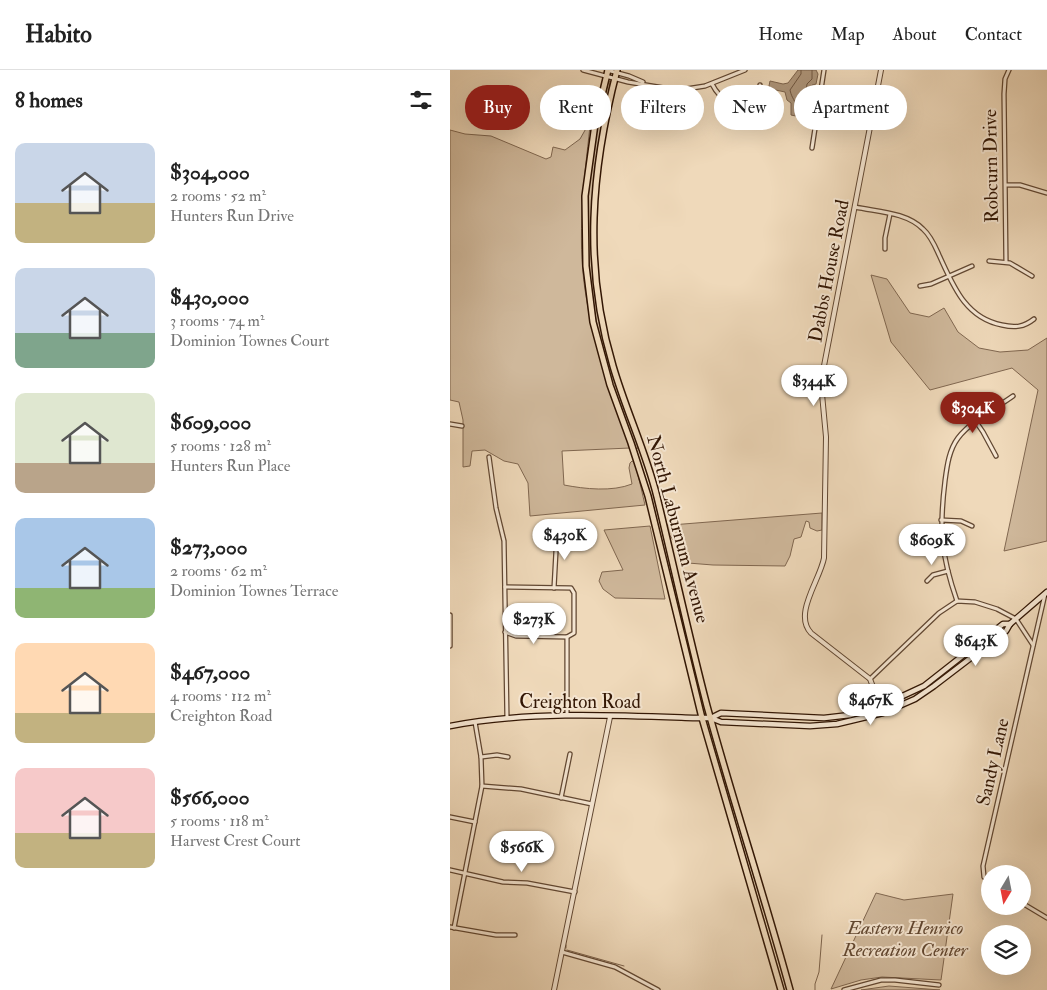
<!DOCTYPE html>
<meta charset="utf-8">
<style>
:root{--surface:#fff;--page:#f6f6f6;--text:#222;--muted:#767676;--line:#e0e0e0;--accent:#8f2418}
body{margin:0;font-family:"IM FELL Double Pica",serif;background:var(--page);color:var(--text);height:100vh;display:flex;flex-direction:column;font-size:19px;white-space:nowrap}
*{box-sizing:border-box;margin:0}
p{font-size:16px;color:var(--muted)}
.icon{flex:none;width:28px;height:28px;fill:none;stroke:currentColor;stroke-width:2;stroke-linecap:round;stroke-linejoin:round}
.map{position:relative;flex:1;overflow:hidden}
.side{display:flex;flex-direction:column;background:var(--surface);width:450px}
.side>*{flex:none}
.hud{position:absolute;left:15px;top:15px;width:475px;height:45px;display:flex;gap:10px}
.needle{width:32px;rotate:190deg}
.controls{position:absolute;left:531px;top:795px;display:grid;gap:10px}
.controls a{display:grid;place-items:center;width:50px;height:50px;border-radius:50%;background:var(--surface);box-shadow:0 5px 20px #0002;font-size:25px}
.price{position:absolute;translate:-50% -42px;padding:0 11px;border-radius:18px;background:#fff;color:#222;font-size:16px;line-height:32px;filter:drop-shadow(0 1px 2px #0008)}
.price::after{content:'';position:absolute;left:50%;top:30px;width:15px;height:11px;margin-left:-8px;background:inherit;clip-path:polygon(0 0,100% 0,50% 100%)}
.price.selected{background:var(--accent);color:#fff}
ul{padding:0;list-style:none}
li{display:flex;align-items:center;gap:15px;height:125px;padding:0 15px}
li span{display:grid;place-items:center;flex:none;width:140px;height:100px;border-radius:10px;color:#555}
li>.icon{margin-inline-start:auto}
span .icon{width:60px;height:60px;fill:#fffc;stroke-width:1}
li b{font-size:21px}
h2{display:flex;justify-content:space-between;align-items:center;height:60px;padding:0 15px;font-size:21px}
.tag{padding:0 18px;border-radius:22px;background:var(--surface);box-shadow:0 5px 20px #0002;font-size:18px;line-height:45px}
.tag.selected{background:var(--accent);color:#fff}
header{display:flex;align-items:center;gap:30px;box-sizing:border-box;height:70px;padding:0 25px;background:var(--surface);border-bottom:1px solid var(--line)}
header strong{font-size:24px}
nav{display:flex;gap:28px;margin-inline-start:auto;font-size:18px}
main{display:flex;flex:1;min-height:0}
.map>svg:first-child{display:block}
.green{fill:#cfb89b;stroke:#806750}
.water{fill:#af977c;stroke:#7d634c}
.lines{fill:none;stroke-linecap:round;stroke-linejoin:round}
.shore{stroke:#705640;stroke-width:1}
.stream{stroke:#7d634c;stroke-width:1}
.minor-casing{stroke:#614732;stroke-width:5.5}
.tertiary-casing{stroke:#614732;stroke-width:6}
.secondary-casing{stroke:#321604;stroke-width:7}
.primary-casing{stroke:#321604;stroke-width:8}
.minor{stroke:#f5e6d2;stroke-width:3}
.tertiary{stroke:#f5e6d2;stroke-width:4}
.secondary{stroke:#f5e6d2;stroke-width:4.5}
.primary{stroke:#efd9ba;stroke-width:5}
.labels{text-anchor:middle;dominant-baseline:central;stroke-width:4;stroke-linejoin:round;paint-order:stroke}
.street-label{font-size:19px;fill:#321604;stroke:#f5e6d2}
.park-label{font-size:19px;font-style:italic;fill:#614731;stroke:#f5e6d2}
</style>
<header>
<strong>Habito</strong>
<nav><a>Home</a><a>Map</a><a>About</a><a>Contact</a></nav>
</header>
<main>
<section class="side">
<h2>8 homes<svg class="icon" aria-label="filters" viewBox="0 0 24 24"><path d="M4 7h16M4 17h16"/><circle cx="9" cy="7" r="2"/><circle cx="15" cy="17" r="2"/></svg></h2>
<ul>
<li><span style="background:linear-gradient(#c9d6e8 60%,#c2b280 0)"><svg class="icon" aria-label="home" viewBox="0 0 24 24"><path d="M3 11l9-7 9 7M6 9v11h12V9"/></svg></span><div><b>$304,000</b><p>2 rooms · 52 m²</p><p>Hunters Run Drive</p></div></li>
<li><span style="background:linear-gradient(#c9d6e8 65%,#7fa58c 0)"><svg class="icon" aria-label="home" viewBox="0 0 24 24"><path d="M3 11l9-7 9 7M6 9v11h12V9"/></svg></span><div><b>$430,000</b><p>3 rooms · 74 m²</p><p>Dominion Townes Court</p></div></li>
<li><span style="background:linear-gradient(#dfe7d0 70%,#b9a48a 0)"><svg class="icon" aria-label="home" viewBox="0 0 24 24"><path d="M3 11l9-7 9 7M6 9v11h12V9"/></svg></span><div><b>$609,000</b><p>5 rooms · 128 m²</p><p>Hunters Run Place</p></div></li>
<li><span style="background:linear-gradient(#a9c7e8 70%,#8fb573 0)"><svg class="icon" aria-label="home" viewBox="0 0 24 24"><path d="M3 11l9-7 9 7M6 9v11h12V9"/></svg></span><div><b>$273,000</b><p>2 rooms · 62 m²</p><p>Dominion Townes Terrace</p></div></li>
<li><span style="background:linear-gradient(#ffd9b3 70%,#c2b280 0)"><svg class="icon" aria-label="home" viewBox="0 0 24 24"><path d="M3 11l9-7 9 7M6 9v11h12V9"/></svg></span><div><b>$467,000</b><p>4 rooms · 112 m²</p><p>Creighton Road</p></div></li>
<li><span style="background:linear-gradient(#f6c9c9 65%,#c2b280 0)"><svg class="icon" aria-label="home" viewBox="0 0 24 24"><path d="M3 11l9-7 9 7M6 9v11h12V9"/></svg></span><div><b>$566,000</b><p>5 rooms · 118 m²</p><p>Harvest Crest Court</p></div></li>
</ul>
</section>
<div class="map">
<svg width="597" height="920" viewBox="0 0 597 920">
<rect width="100%" height="100%" fill="#efd9ba"/>
<filter id="stains"><feTurbulence type="fractalNoise" baseFrequency=".004" numOctaves="4"/><feColorMatrix values="0 0 0 0 .2 0 0 0 0 .09 0 0 0 0 .02 0 0 0 .5 -.17"/></filter>
<radialGradient id="worn" r=".72"><stop offset=".6" stop-color="#630" stop-opacity="0"/><stop offset="1" stop-color="#630" stop-opacity=".3"/></radialGradient>
<g class="green">
<path d="M 160,11 C 157,41 148,70 145,101 C 138,171 143,240 164,308 C 171,331 181,353 189,376 L 187,379 L 186,379 C 177,355 166,332 159,307 C 139,233 129,155 143,78 C 147,56 153,34 158,12 Z"/>
<path d="M 138,55 L 140,56 C 134,110 127,166 135,220 C 143,275 161,326 180,378 L 112,381 L 114,415 C 135,419 162,422 182,414 L 179,398 L 180,393 L 182,391 L 185,392 L 195,435 L 80,446 L 78,413 L 68,394 L 54,391 L 35,380 L 22,381 L 20,396 L 13,397 L 13,350 L 9,332 L 0,330 L 0,60 L 15,64 L 41,66 L 96,89 L 101,87 L 103,77 L 115,80 L 130,69 Z"/>
<path d="M 421,205 L 437,209 L 460,243 L 479,247 L 494,238 L 508,262 L 529,278 L 550,282 L 578,280 L 597,268 L 597,471 L 554,481 L 588,320 L 562,298 L 480,320 L 441,272 Z"/>
<path d="M 372,443 L 372,460 L 367,461 L 360,458 L 359,452 L 356,451 L 351,467 L 344,469 L 340,486 L 335,496 L 263,495 L 238,493 L 233,476 C 223,472 218,466 217,455 L 221,455 Z"/>
<path d="M 200,456 L 215,529 L 165,528 L 153,519 L 149,511 L 152,502 L 173,500 L 154,460 Z"/>
<path d="M 426,823 L 454,830 L 503,824 L 491,910 L 432,907 L 411,910 L 381,919 Z"/>
<path d="M 439,916 L 490,920 L 411,920 Z"/>
</g>
<path class="water" d="M 348,0 L 366,0 L 368,4 L 366,14 L 362,15 L 357,46 L 355,48 L 341,45 L 341,33 L 337,30 L 335,22 L 321,19 L 319,16 L 320,11 L 333,14 L 338,13 Z"/>
<g class="lines">
<path class="shore" d="M 351,0 L 351,4 L 340,20 C 342,30 346,29 346,40 L 350,42 L 353,41 L 357,14 L 362,9 L 362,0"/>
<g class="stream">
<path d="M 116,878 L 116,875"/>
<path d="M 117,880 L 174,896"/>
<path d="M 365,920 L 365,914 L 369,902 L 372,865"/>
</g>
<defs>
<g id="minor">
<path d="M 133,0 L 178,12 L 220,19 L 236,19 L 255,16 L 295,0"/>
<path d="M 157,0 L 179,6 L 193,12"/>
<path d="M 262,14 C 270,30 288,42 307,36 L 309,33 L 310,15"/>
<path d="M 362,78 L 374,0"/>
<path d="M 556,115 L 570,115 L 597,123"/>
<path d="M 405,137 C 428,142 456,142 473,159 C 481,166 485,176 489,185 C 503,215 515,248 552,255 C 565,258 574,257 584,249"/>
<path d="M 435,179 L 435,168 L 440,144"/>
<path d="M 539,191 L 560,193 L 582,206"/>
<path d="M 556,192 L 554,24 L 555,9 L 559,0"/>
<path d="M 470,216 L 481,214 L 522,196"/>
<path d="M 514,334 L 533,362 L 546,386"/>
<path d="M 0,354 L 12,356"/>
<path d="M 39,387 L 46,438 L 54,471 L 57,648"/>
<path d="M 491,450 L 511,451 L 522,456"/>
<path d="M 477,511 L 483,505 L 498,501"/>
<path d="M 55,517 L 121,518 L 124,523 L 124,563 L 117,567 L 117,645"/>
<path d="M 104,518 L 107,463"/>
<path d="M 507,531 C 491,485 489,459 495,411 C 497,396 499,380 508,368 C 522,350 545,339 563,326"/>
<path d="M 0,545 L 0,576"/>
<path d="M 55,562 L 66,566 L 117,567"/>
<path d="M 420,609 L 489,543 L 507,531 L 525,532 L 547,539 L 566,549 L 583,575"/>
<path d="M 31,687 L 47,685 L 58,687"/>
<path d="M 32,716 L 71,719 L 142,734"/>
<path d="M 111,728 L 120,684"/>
<path d="M 0,747 L 25,752"/>
<path d="M 0,800 L 53,812 L 77,813 L 125,822"/>
<path d="M 540,813 L 534,807 L 533,796 L 595,524"/>
<path d="M 572,833 L 597,848"/>
<path d="M 0,857 L 46,865 L 65,865"/>
<path d="M 4,858 L 32,716 L 31,687 L 25,652"/>
<path d="M 112,882 L 165,897 L 208,920"/>
<path d="M 394,920 L 431,910 L 445,910 L 489,915"/>
</g>
<g id="tertiary">
<path d="M 431,0 L 373,301 L 372,324 L 376,367 L 374,488 C 370,510 343,544 361,563 L 420,609 L 433,643"/>
<path d="M 104,920 L 160,647"/>
</g>
<g id="secondary">
<path d="M 261,648 L 271,652 L 360,656 L 387,654 L 433,643 L 465,629 L 484,616 L 556,561 L 560,554 L 597,522"/>
<path d="M 0,656 C 79,641 162,645 243,648 L 261,648 L 271,643 L 374,648 L 400,645 L 431,636 L 474,616 L 553,554 L 560,554"/>
</g>
<g id="primary">
<path d="M 158,0 L 145,54 L 135,126 L 136,196 L 143,252 L 160,315 L 181,373 L 198,426 L 252,648 L 331,920"/>
<path d="M 167,0 C 141,100 133,196 163,296 C 176,341 196,382 207,427 C 224,497 239,567 257,636 C 283,731 314,825 340,920"/>
</g>
</defs>
<use href="#minor" class="minor-casing"/>
<use href="#tertiary" class="tertiary-casing"/>
<use href="#secondary" class="secondary-casing"/>
<use href="#primary" class="primary-casing"/>
<use href="#minor" class="minor"/>
<use href="#tertiary" class="tertiary"/>
<use href="#secondary" class="secondary"/>
<use href="#primary" class="primary"/>
</g>
<g class="labels">
<g class="street-label">
<text transform="translate(541 96) rotate(-91)">Robcurn Drive</text>
<text transform="translate(379 201) rotate(-79)">Dabbs House Road</text>
<text transform="translate(228 459) rotate(75)">North Laburnum Avenue</text>
<text x="130" y="632">Creighton Road</text>
<text transform="translate(543 692) rotate(-77)">Sandy Lane</text>
</g>
<g class="park-label">
<text x="455" y="858">Eastern Henrico<tspan x="455" dy="22">Recreation Center</tspan></text>
</g>
</g>
<rect width="100%" height="100%" filter="url(#stains)"/>
<rect width="100%" height="100%" fill="url(#worn)"/>
</svg>
<div class="controls">
<a><svg class="needle" viewBox="-14 -14 28 28"><path d="M0-13l5 13h-10z" fill="#e53935"/><path d="M0 13l5-13h-10z" fill="#767676"/></svg></a>
<a><svg class="icon" aria-label="layers" viewBox="0 0 24 24"><path d="M12 4l9 5-9 5-9-5zM3 14l9 5 9-5"/></svg></a>
</div>
<b class="price" style="left:364px;top:337px">$344K</b>
<b class="price selected" style="left:523px;top:364px">$304K</b>
<b class="price" style="left:115px;top:491px">$430K</b>
<b class="price" style="left:482px;top:496px">$609K</b>
<b class="price" style="left:84px;top:575px">$273K</b>
<b class="price" style="left:526px;top:597px">$643K</b>
<b class="price" style="left:421px;top:656px">$467K</b>
<b class="price" style="left:72px;top:803px">$566K</b>
<div class="hud">
<a class="tag selected">Buy</a>
<a class="tag">Rent</a>
<a class="tag">Filters</a>
<a class="tag">New</a>
<a class="tag">Apartment</a>
</div>
</div>
</main>
